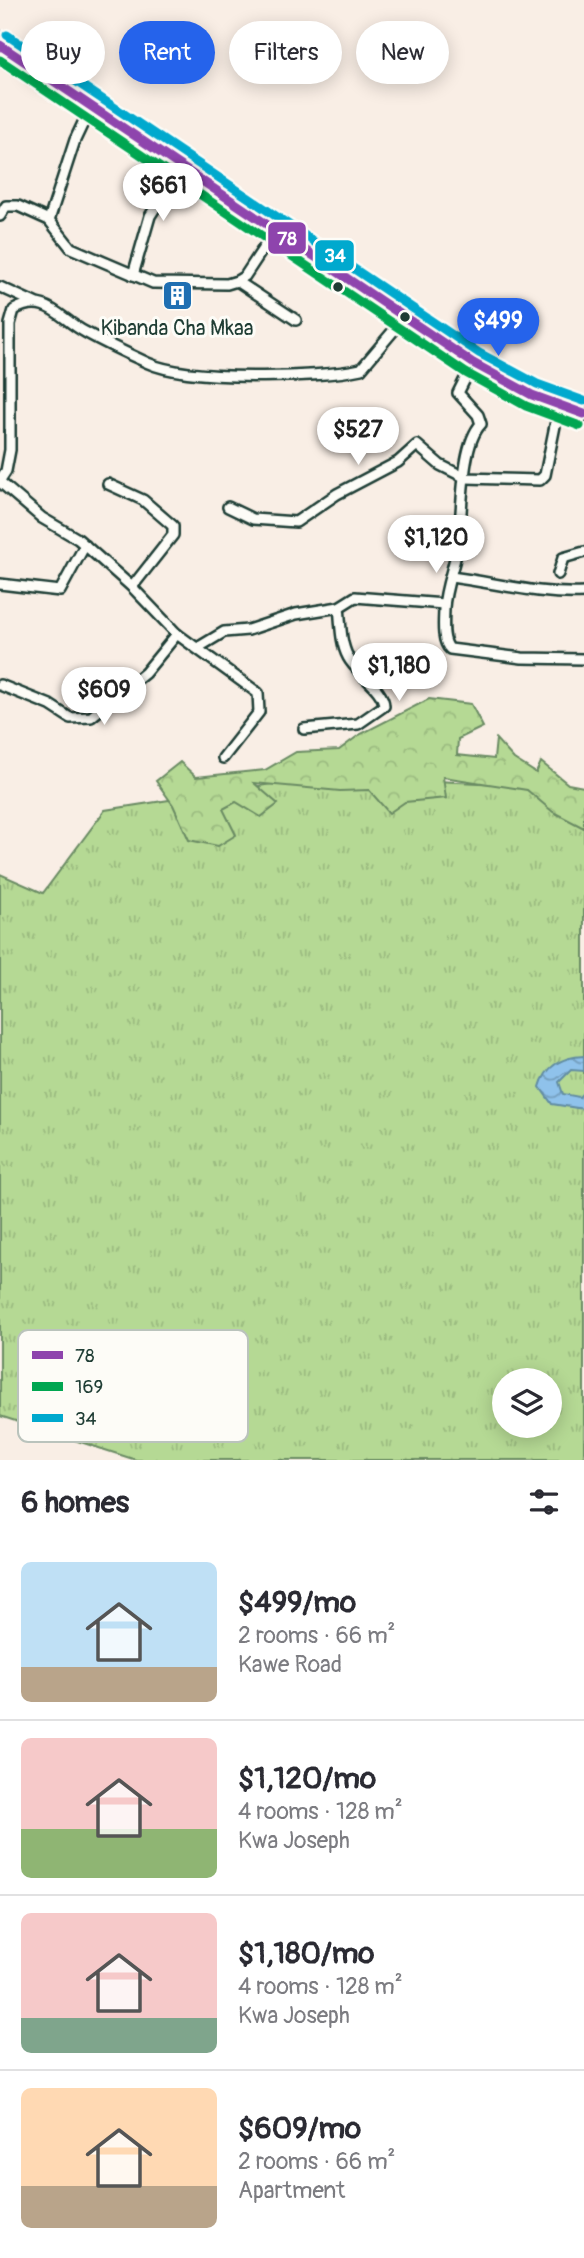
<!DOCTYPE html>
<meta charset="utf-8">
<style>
:root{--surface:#fff;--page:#f7f7f7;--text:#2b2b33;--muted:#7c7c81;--line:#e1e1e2;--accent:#2563eb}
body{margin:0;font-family:Pangolin,sans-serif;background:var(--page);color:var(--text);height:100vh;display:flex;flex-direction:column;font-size:26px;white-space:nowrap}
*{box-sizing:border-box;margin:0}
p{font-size:23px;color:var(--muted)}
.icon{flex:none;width:38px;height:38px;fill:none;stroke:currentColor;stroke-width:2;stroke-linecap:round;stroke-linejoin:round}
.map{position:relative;height:1460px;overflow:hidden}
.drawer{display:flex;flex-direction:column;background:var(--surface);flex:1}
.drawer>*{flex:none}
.guide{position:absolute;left:21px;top:21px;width:542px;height:63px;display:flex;gap:14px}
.tools{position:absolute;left:492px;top:1368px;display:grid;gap:14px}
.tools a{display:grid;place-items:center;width:70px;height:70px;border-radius:50%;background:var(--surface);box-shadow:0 4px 18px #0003;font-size:35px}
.price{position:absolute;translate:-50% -60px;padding:0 16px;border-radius:24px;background:#fff;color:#222;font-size:23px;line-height:46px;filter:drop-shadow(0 2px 4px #0008)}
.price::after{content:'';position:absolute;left:50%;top:42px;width:21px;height:16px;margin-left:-10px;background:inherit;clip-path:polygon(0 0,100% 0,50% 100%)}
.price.selected{background:var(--accent);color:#fff}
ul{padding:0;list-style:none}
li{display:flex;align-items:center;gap:21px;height:175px;padding:0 21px}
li+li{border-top:2px solid var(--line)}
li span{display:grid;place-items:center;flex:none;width:196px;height:140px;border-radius:10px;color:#555}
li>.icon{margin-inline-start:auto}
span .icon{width:84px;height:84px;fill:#fffc;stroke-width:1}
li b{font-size:30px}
h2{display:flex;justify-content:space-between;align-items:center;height:84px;padding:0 21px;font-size:30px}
.pill{padding:0 24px;border-radius:32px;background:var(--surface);box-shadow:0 4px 18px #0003;font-size:24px;line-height:63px}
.pill.selected{background:var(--accent);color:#fff}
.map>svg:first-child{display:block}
.grass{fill:url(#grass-tufts);stroke:#6a8b64;stroke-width:2;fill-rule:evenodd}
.forest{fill:url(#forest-crowns);stroke:#6a8b64;stroke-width:2}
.water{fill:url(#water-waves);stroke:#628da2;stroke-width:2}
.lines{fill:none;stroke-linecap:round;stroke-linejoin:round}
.stream{stroke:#628da2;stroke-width:2.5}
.street-casing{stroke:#1f3d34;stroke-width:14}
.secondary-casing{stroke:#1f3d34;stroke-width:18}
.street{stroke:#fdfcf7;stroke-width:9}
.secondary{stroke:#fdfcf7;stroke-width:12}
.bus-1-casing{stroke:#fdfcf7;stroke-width:14}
.bus-2-casing{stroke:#fdfcf7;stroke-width:14}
.bus-3-casing{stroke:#fdfcf7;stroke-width:14}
.bus-1{stroke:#8e44ad;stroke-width:9}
.bus-2{stroke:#00a651;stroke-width:9}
.bus-3{stroke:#00a9ce;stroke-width:9}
.bus-dot{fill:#1f3d34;stroke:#fdfcf7;stroke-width:2.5}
.labels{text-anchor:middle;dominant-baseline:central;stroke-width:6;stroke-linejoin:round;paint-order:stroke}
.poi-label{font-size:21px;fill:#1f3d34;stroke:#fdfcf7}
.key{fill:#fdfcf7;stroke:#bac3bc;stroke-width:2}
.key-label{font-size:19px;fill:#1f3d34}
.line-badge{stroke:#fdfcf7;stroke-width:2.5}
.badge-label{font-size:19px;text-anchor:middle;font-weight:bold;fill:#fff}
</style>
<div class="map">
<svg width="584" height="1460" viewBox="0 0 584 1460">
<defs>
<pattern id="grass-tufts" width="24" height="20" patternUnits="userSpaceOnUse" patternTransform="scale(1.75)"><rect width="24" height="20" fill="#b5d994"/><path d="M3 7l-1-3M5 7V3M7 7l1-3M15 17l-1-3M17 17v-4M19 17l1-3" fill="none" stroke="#9bbb80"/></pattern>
<pattern id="forest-crowns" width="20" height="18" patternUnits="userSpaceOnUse" patternTransform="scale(1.75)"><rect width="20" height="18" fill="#b5d994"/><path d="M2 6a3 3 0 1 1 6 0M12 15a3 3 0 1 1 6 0" fill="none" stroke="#9bbb80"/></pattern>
<pattern id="water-waves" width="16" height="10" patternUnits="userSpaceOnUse" patternTransform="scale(1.75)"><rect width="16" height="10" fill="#8fc2eb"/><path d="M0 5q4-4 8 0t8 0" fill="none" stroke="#749fbf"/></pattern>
</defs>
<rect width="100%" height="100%" fill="#f9eee5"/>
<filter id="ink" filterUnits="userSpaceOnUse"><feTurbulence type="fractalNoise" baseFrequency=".0143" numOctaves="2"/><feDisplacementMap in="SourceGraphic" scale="14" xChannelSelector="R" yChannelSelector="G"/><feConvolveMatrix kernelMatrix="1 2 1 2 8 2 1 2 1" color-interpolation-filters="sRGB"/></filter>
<g filter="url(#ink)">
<path class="grass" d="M 324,776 L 521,785 L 584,796 L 584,1460 L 136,1460 L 0,1416 L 0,874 L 43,893 L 105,810 ZM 504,1381 L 550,1381 L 550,1426 L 504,1426 Z"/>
<path class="forest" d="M 429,699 L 471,704 L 483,727 L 458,739 L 457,755 L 494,759 L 496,739 L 514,759 L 536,773 L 541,762 L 568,784 L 584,787 L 584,828 L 553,812 L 527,790 L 443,777 L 446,798 L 405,802 L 389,813 L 369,790 L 340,791 L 254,783 L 278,804 L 261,817 L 236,802 L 223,809 L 236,835 L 218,846 L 189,840 L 173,805 L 156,781 L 180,762 L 196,777 L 265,770 L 296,752 L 339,750 L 359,735 Z"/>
<path class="water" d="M 584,1056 L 584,1071 L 571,1070 L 559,1082 L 563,1094 L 579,1097 L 584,1092 L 584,1109 L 552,1104 L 540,1087 C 546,1065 562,1057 584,1056 Z"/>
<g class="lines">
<g class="stream">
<path d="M 0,30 L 39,55"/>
<path d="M 50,63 L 277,214"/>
<path d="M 289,222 L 370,278"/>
<path d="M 281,242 L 396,320"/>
<path d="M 379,284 L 433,320"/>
<path d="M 404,326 L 468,368"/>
<path d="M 443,327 L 477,349"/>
<path d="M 485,354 L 524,377 L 584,402"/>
<path d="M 471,369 L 553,412"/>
<path d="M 561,415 L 584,423"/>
</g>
<defs>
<g id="street">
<path d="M 0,216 L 6,206 L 18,206 L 49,220 L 71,248 L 153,283 L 227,284 L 237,281 L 245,276 L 276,229"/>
<path d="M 49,220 L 75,140 L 91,106"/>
<path d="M 133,275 L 150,216 L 182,166"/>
<path d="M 237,281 L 296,320"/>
<path d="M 0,287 L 35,303"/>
<path d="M 473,363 L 458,393 L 478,415 L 481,424 C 460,446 463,514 458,544 C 455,565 445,587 444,608 C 444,619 441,641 450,649 L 522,658 L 584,659"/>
<path d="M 0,480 L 6,471 L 10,450 L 10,324 L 14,310 C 46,292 60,319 85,332 C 105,343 126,353 148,363 C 187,381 318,379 361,369 L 405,317"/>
<path d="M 0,482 L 42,518 L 78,539 L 132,587 L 177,634 L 258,693 L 259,712 L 223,758"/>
<path d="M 108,484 L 143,500 L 173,526 L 173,535 L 132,587"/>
<path d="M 228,507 L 253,519 L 296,522 L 337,494 L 398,462 L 417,445 L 440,465 L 466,478 L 540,480 L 545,475 L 559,406"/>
<path d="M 558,574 L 563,558 L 584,552"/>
<path d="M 451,577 C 498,583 537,595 584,593"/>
<path d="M 0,584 L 60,591 L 85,545"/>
<path d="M 199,647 L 224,632 L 248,630 L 296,614 L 339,607 L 355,597 L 444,604"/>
<path d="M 0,685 L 50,705 L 70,718 L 91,717 L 145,673 L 177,634"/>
<path d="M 304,729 L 358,724 L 384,706 C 384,689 356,673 348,657 C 340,642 341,623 339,607"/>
</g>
<path id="secondary" d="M 0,45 L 473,363 L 532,395 L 584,414"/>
</defs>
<use href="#street" class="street-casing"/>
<use href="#secondary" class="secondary-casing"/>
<use href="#street" class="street"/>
<use href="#secondary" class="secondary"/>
<defs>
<path id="bus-1" d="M 0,45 L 473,363 L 532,395 L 584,414"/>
<path id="bus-2" d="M 0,60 L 466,373 L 526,406 L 580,426"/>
<path id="bus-3" d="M 7,35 L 479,353 L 537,384 L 584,401"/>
</defs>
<use href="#bus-1" class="bus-1-casing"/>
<use href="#bus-2" class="bus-2-casing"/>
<use href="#bus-3" class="bus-3-casing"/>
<use href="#bus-1" class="bus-1"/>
<use href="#bus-2" class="bus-2"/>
<use href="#bus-3" class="bus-3"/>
</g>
</g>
<defs>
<symbol id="building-square" viewBox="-11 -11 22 22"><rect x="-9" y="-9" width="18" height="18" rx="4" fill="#1f6fb2" stroke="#fdfcf7"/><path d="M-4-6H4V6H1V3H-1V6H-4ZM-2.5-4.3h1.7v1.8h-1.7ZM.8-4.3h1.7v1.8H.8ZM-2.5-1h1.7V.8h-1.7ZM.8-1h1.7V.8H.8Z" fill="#fff"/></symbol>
</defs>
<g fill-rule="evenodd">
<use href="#building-square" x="160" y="278" width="35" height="35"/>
</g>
<g class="bus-dot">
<circle cx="338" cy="287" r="6"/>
<circle cx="405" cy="317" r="6"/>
</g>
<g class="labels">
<g class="poi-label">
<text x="177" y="328">Kibanda Cha Mkaa</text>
</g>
</g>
<rect x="18" y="1330" width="230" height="112" rx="10" class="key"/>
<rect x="32" y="1351" width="31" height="8" fill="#8e44ad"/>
<rect x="32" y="1382" width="31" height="9" fill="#00a651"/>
<rect x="32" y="1414" width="31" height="8" fill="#00a9ce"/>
<g class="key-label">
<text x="75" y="1362">78</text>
<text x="75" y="1393">169</text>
<text x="75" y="1425">34</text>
</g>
<g class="line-badge">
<rect x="267" y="221" width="40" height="34" rx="7" fill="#8e44ad"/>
<rect x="314" y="239" width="41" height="33" rx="7" fill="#00a9ce"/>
</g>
<g class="badge-label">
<text x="287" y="245">78</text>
<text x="335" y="262">34</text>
</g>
</svg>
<div class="tools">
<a><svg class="icon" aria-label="layers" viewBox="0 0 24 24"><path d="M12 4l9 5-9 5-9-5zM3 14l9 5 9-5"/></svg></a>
</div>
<b class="price" style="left:163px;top:223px">$661</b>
<b class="price selected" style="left:498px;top:358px">$499</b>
<b class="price" style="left:358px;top:467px">$527</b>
<b class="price" style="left:436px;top:575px">$1,120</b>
<b class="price" style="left:399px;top:703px">$1,180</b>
<b class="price" style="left:104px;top:727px">$609</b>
<div class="guide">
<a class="pill">Buy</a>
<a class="pill selected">Rent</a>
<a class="pill">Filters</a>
<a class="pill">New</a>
</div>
</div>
<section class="drawer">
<h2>6 homes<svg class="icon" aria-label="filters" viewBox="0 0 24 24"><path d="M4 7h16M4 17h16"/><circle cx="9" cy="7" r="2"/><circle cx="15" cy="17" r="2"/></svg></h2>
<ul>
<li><span style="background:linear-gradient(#bfe0f5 75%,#b9a48a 0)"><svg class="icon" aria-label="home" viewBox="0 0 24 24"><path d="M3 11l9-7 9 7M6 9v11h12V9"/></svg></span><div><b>$499/mo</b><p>2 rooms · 66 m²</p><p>Kawe Road</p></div></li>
<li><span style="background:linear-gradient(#f6c9c9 65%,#8fb573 0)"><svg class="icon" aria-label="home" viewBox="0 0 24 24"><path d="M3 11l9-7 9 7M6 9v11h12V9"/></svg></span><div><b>$1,120/mo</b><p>4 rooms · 128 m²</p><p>Kwa Joseph</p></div></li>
<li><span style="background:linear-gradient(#f6c9c9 75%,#7fa58c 0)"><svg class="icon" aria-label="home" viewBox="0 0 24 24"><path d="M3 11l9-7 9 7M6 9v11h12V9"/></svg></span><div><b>$1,180/mo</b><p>4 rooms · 128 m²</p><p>Kwa Joseph</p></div></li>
<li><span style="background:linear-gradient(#ffd9b3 70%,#b9a48a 0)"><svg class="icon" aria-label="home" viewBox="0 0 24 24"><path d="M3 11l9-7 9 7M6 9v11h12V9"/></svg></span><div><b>$609/mo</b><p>2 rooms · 66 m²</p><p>Apartment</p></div></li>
</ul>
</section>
